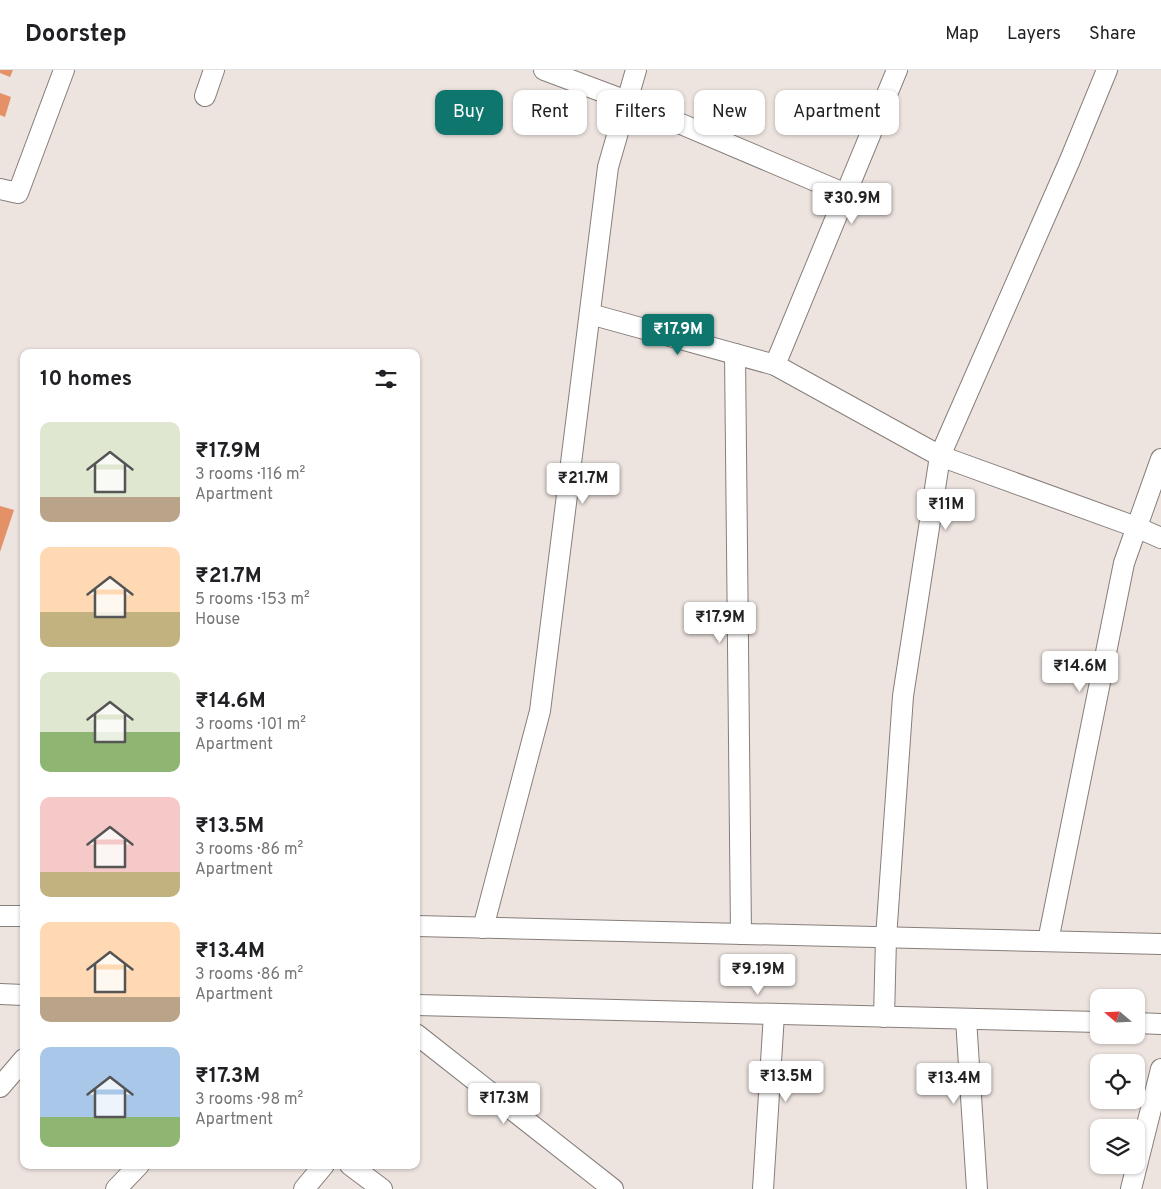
<!DOCTYPE html>
<meta charset="utf-8">
<style>
:root{--surface:#fff;--page:#f6f6f6;--text:#202124;--muted:#757577;--line:#e0e0e0;--accent:#0f766e}
body{margin:0;font-family:Overpass,sans-serif;background:var(--page);color:var(--text);height:100vh;display:flex;flex-direction:column;font-size:19px;white-space:nowrap}
*{box-sizing:border-box;margin:0}
p{font-size:16px;color:var(--muted)}
.icon{flex:none;width:28px;height:28px;fill:none;stroke:currentColor;stroke-width:2;stroke-linecap:round;stroke-linejoin:round}
.map{position:relative;flex:1;overflow:hidden}
.details{position:absolute;left:20px;top:279px;width:400px;height:820px;display:flex;flex-direction:column;background:var(--surface);border-radius:10px;box-shadow:0 1px 4px #0004}
.details>*{flex:none}
.top-card{position:absolute;left:435px;top:20px;width:475px;height:45px;display:flex;gap:10px}
.needle{width:32px;rotate:289deg}
.buttons{position:absolute;left:1090px;top:919px;display:grid;gap:10px}
.buttons a{display:grid;place-items:center;width:55px;height:55px;border-radius:10px;background:var(--surface);box-shadow:0 1px 4px #0004;font-size:25px}
.price{position:absolute;translate:-50% -42px;padding:0 11px;border-radius:5px;background:#fff;color:#222;font-size:16px;line-height:32px;filter:drop-shadow(0 1px 2px #0008)}
.price::after{content:'';position:absolute;left:50%;top:30px;width:15px;height:11px;margin-left:-8px;background:inherit;clip-path:polygon(0 0,100% 0,50% 100%)}
.price.selected{background:var(--accent);color:#fff}
ul{padding:0;list-style:none}
li{display:flex;align-items:center;gap:15px;height:125px;padding:0 20px}
li span{display:grid;place-items:center;flex:none;width:140px;height:100px;border-radius:10px;color:#555}
li>.icon{margin-inline-start:auto}
span .icon{width:60px;height:60px;fill:#fffc;stroke-width:1}
li b{font-size:21px}
h2{display:flex;justify-content:space-between;align-items:center;height:60px;padding:0 20px;font-size:21px}
.chip{padding:0 18px;border-radius:10px;background:var(--surface);box-shadow:0 1px 4px #0004;font-size:18px;line-height:45px}
.chip.selected{background:var(--accent);color:#fff}
header{display:flex;align-items:center;gap:30px;box-sizing:border-box;height:70px;padding:0 25px;background:var(--surface);border-bottom:1px solid var(--line)}
header strong{font-size:24px}
nav{display:flex;gap:28px;margin-inline-start:auto;font-size:18px}
.map>svg:first-child{display:block}
.building{fill:#e59167}
.lines{fill:none;stroke-linecap:round;stroke-linejoin:round}
.minor-casing{stroke:#877e7a;stroke-width:22}
.minor{stroke:#fff;stroke-width:20}
</style>
<header>
<strong>Doorstep</strong>
<nav><a>Map</a><a>Layers</a><a>Share</a></nav>
</header>
<div class="map">
<svg width="1161" height="1119" viewBox="0 0 1161 1119">
<rect width="100%" height="100%" fill="#ede4df"/>
<g class="building">
<path d="M 0,0 L 13,0 L 10,7 L 0,3 Z"/>
<path d="M 0,23 L 11,27 L 5,47 L 0,45 Z"/>
<path d="M 0,436 L 14,440 L 0,482 Z"/>
</g>
<g class="lines">
<defs>
<g id="minor">
<path d="M 544,0 L 627,31 L 846,124"/>
<path d="M 205,26 L 214,0"/>
<path d="M 0,119 L 18,123 L 64,0"/>
<path d="M 590,244 L 775,295 L 940,386 L 1136,457 L 1161,468"/>
<path d="M 735,284 L 741,864"/>
<path d="M 775,295 L 897,0"/>
<path d="M 0,846 L 24,846"/>
<path d="M 416,856 L 1161,874"/>
<path d="M 483,858 L 540,641 L 608,97 L 636,0"/>
<path d="M 1048,871 L 1124,493 L 1161,389"/>
<path d="M 0,924 L 24,925"/>
<path d="M 416,935 L 1099,952"/>
<path d="M 884,947 L 886,868 L 903,626 L 940,386 L 1070,90 L 1107,0"/>
<path d="M 966,949 L 977,1119"/>
<path d="M 1136,953 L 1161,954"/>
<path d="M 416,964 L 613,1119"/>
<path d="M 0,1017 L 24,989"/>
<path d="M 350,1095 L 382,1119"/>
<path d="M 116,1119 L 139,1095"/>
<path d="M 304,1119 L 324,1095"/>
<path d="M 763,1119 L 774,944"/>
<path d="M 1131,1119 L 1161,999"/>
</g>
</defs>
<use href="#minor" class="minor-casing"/>
<use href="#minor" class="minor"/>
</g>
</svg>
<div class="buttons">
<a><svg class="needle" viewBox="-14 -14 28 28"><path d="M0-13l5 13h-10z" fill="#e53935"/><path d="M0 13l5-13h-10z" fill="#757577"/></svg></a>
<a><svg class="icon" aria-label="locate" viewBox="0 0 24 24"><circle cx="12" cy="12" r="6"/><path d="M12 2v4M12 18v4M2 12h4M18 12h4"/></svg></a>
<a><svg class="icon" aria-label="layers" viewBox="0 0 24 24"><path d="M12 4l9 5-9 5-9-5zM3 14l9 5 9-5"/></svg></a>
</div>
<b class="price" style="left:852px;top:155px">₹30.9M</b>
<b class="price selected" style="left:678px;top:286px">₹17.9M</b>
<b class="price" style="left:583px;top:435px">₹21.7M</b>
<b class="price" style="left:946px;top:461px">₹11M</b>
<b class="price" style="left:720px;top:574px">₹17.9M</b>
<b class="price" style="left:1080px;top:623px">₹14.6M</b>
<b class="price" style="left:758px;top:926px">₹9.19M</b>
<b class="price" style="left:786px;top:1033px">₹13.5M</b>
<b class="price" style="left:954px;top:1035px">₹13.4M</b>
<b class="price" style="left:504px;top:1055px">₹17.3M</b>
<div class="top-card">
<a class="chip selected">Buy</a>
<a class="chip">Rent</a>
<a class="chip">Filters</a>
<a class="chip">New</a>
<a class="chip">Apartment</a>
</div>
<section class="details">
<h2>10 homes<svg class="icon" aria-label="filters" viewBox="0 0 24 24"><path d="M4 7h16M4 17h16"/><circle cx="9" cy="7" r="2"/><circle cx="15" cy="17" r="2"/></svg></h2>
<ul>
<li><span style="background:linear-gradient(#dfe7d0 75%,#b9a48a 0)"><svg class="icon" aria-label="home" viewBox="0 0 24 24"><path d="M3 11l9-7 9 7M6 9v11h12V9"/></svg></span><div><b>₹17.9M</b><p>3 rooms · 116 m²</p><p>Apartment</p></div></li>
<li><span style="background:linear-gradient(#ffd9b3 65%,#c2b280 0)"><svg class="icon" aria-label="home" viewBox="0 0 24 24"><path d="M3 11l9-7 9 7M6 9v11h12V9"/></svg></span><div><b>₹21.7M</b><p>5 rooms · 153 m²</p><p>House</p></div></li>
<li><span style="background:linear-gradient(#dfe7d0 60%,#8fb573 0)"><svg class="icon" aria-label="home" viewBox="0 0 24 24"><path d="M3 11l9-7 9 7M6 9v11h12V9"/></svg></span><div><b>₹14.6M</b><p>3 rooms · 101 m²</p><p>Apartment</p></div></li>
<li><span style="background:linear-gradient(#f6c9c9 75%,#c2b280 0)"><svg class="icon" aria-label="home" viewBox="0 0 24 24"><path d="M3 11l9-7 9 7M6 9v11h12V9"/></svg></span><div><b>₹13.5M</b><p>3 rooms · 86 m²</p><p>Apartment</p></div></li>
<li><span style="background:linear-gradient(#ffd9b3 75%,#b9a48a 0)"><svg class="icon" aria-label="home" viewBox="0 0 24 24"><path d="M3 11l9-7 9 7M6 9v11h12V9"/></svg></span><div><b>₹13.4M</b><p>3 rooms · 86 m²</p><p>Apartment</p></div></li>
<li><span style="background:linear-gradient(#a9c7e8 70%,#8fb573 0)"><svg class="icon" aria-label="home" viewBox="0 0 24 24"><path d="M3 11l9-7 9 7M6 9v11h12V9"/></svg></span><div><b>₹17.3M</b><p>3 rooms · 98 m²</p><p>Apartment</p></div></li>
</ul>
</section>
</div>
